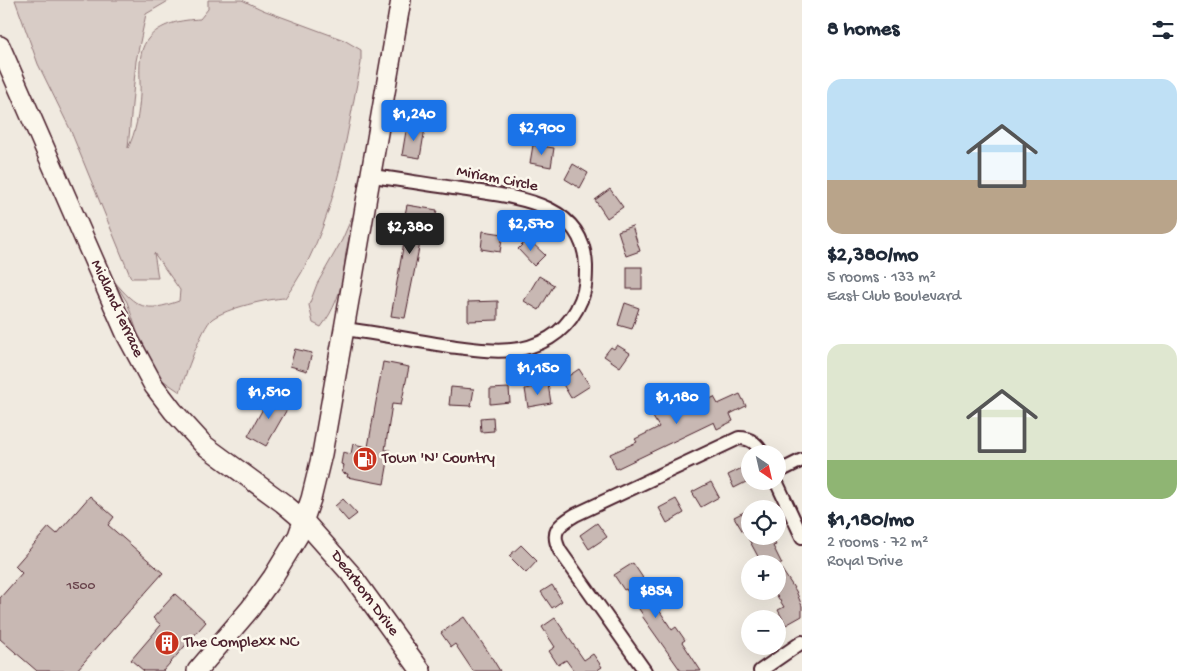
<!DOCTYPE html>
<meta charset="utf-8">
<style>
:root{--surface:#fff;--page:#f2f2f3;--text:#1f2937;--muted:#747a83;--accent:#1a73e8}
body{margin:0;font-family:"Gochi Hand",sans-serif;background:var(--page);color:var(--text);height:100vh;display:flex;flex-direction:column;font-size:19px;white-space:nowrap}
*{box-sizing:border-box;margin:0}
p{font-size:16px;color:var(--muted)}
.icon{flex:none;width:28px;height:28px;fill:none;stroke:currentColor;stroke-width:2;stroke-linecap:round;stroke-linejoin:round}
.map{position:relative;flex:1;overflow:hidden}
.drawer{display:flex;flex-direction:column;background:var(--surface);width:400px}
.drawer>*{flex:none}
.needle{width:32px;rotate:146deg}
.fabs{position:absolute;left:741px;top:445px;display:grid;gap:10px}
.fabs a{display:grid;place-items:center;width:45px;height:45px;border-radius:50%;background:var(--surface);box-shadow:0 5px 20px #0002;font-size:25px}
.price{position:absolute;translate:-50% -42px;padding:0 11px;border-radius:5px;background:var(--accent);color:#fff;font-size:16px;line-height:32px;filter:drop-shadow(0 1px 2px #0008)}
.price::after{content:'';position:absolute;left:50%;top:30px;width:15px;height:11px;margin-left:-8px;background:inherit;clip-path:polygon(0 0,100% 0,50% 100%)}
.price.selected{background:#222;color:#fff}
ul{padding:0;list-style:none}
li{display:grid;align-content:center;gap:10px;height:265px;padding:0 25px}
li span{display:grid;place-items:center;height:155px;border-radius:15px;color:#555}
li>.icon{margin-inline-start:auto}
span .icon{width:90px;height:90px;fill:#fffc;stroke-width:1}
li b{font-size:21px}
h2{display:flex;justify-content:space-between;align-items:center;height:60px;padding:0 25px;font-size:21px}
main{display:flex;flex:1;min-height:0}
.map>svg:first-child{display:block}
.green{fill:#d8ccc6;stroke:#917678}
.building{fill:#c8b8b3;stroke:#4a1f2b}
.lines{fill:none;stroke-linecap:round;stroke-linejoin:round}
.street-casing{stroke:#4a1f2b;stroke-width:16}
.secondary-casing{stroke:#4a1f2b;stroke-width:22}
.street{stroke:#fbf7ec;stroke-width:12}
.secondary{stroke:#fbf7ec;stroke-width:19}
.labels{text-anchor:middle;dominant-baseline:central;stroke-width:5;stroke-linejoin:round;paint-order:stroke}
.number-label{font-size:14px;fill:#6a454d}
.street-label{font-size:16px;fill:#4a1f2b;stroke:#fbf7ec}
.poi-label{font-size:16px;fill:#4a1f2b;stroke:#fbf7ec;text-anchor:start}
</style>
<main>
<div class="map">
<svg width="802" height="671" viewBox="0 0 802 671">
<rect width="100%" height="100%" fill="#f0eae0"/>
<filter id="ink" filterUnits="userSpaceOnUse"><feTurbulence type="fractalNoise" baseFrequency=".02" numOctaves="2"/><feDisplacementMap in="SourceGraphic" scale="10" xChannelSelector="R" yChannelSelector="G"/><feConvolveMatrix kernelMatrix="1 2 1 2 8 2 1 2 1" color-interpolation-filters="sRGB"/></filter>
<g filter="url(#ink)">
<g class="green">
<path d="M 15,0 L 170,0 L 146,14 L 136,61 L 128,148 C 136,132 139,113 140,95 C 141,78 136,53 148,39 C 160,23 182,20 200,19 L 208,9 L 208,0 L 242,0 L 263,10 L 344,40 L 361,50 L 361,63 C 345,142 335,231 285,298 C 267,299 227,308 212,319 C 202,327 184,378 180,392 L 158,377 L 142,346 L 127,302 L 114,281 C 137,308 145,313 179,301 L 180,290 L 154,253 L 158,278 L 131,278 L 70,129 L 38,64 Z"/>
<path d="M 352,217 C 353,228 349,236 347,247 C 345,255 345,263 344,270 C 341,292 334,310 321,327 L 313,323 L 309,305 L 317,284 L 342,240 Z"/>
</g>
<g class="building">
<path d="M 407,125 L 425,128 L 420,158 L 402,155 Z"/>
<path d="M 533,145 L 554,148 L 551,167 L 530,163 Z"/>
<path d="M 573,164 L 588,173 L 580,188 L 565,179 Z"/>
<path d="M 610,189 L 623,207 L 607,218 L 595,200 Z"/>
<path d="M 407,205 L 437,210 L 434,224 L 429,223 L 428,229 L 423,228 L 405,318 L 391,316 L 407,225 L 403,224 Z"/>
<path d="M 632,226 L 640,251 L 626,256 L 618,231 Z"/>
<path d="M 483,231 L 503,234 L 500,252 L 481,249 Z"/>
<path d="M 528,239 L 545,255 L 534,266 L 518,249 Z"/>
<rect x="627" y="267" width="15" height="22"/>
<path d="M 539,276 L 554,285 L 539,310 L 524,301 Z"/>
<path d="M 498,301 L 498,320 L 468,321 L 468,302 Z"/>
<path d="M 625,303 L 639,308 L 632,329 L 618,325 Z"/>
<path d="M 617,345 L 630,353 L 620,367 L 604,356 L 611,347 L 614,349 Z"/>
<path d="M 295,349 L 312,353 L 307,371 L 290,366 Z"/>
<path d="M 383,362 L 409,367 L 401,405 L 392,404 L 385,450 L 390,450 L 384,484 L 347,477 L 348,474 L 342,473 L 344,465 L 341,464 L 343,452 L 351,454 L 353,444 L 368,447 Z"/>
<path d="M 579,369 L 590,386 L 571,398 L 561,381 Z"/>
<path d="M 548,384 L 551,403 L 528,407 L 525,389 Z"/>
<path d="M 451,387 L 474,389 L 471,406 L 449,405 Z"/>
<path d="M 509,388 L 510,402 L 490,404 L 490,389 Z"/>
<path d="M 271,394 L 290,404 L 266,446 L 248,436 Z"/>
<path d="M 661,394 L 673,412 L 693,402 L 695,406 L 714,397 L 718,404 L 740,394 L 746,406 L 730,414 L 733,421 L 717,429 L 714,422 L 616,469 L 610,454 L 637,442 L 635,439 L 659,427 L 645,404 Z"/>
<path d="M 493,417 L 494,431 L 481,432 L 480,418 Z"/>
<path d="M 746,466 L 750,473 L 750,480 L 734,488 L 728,475 Z"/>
<path d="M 711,482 L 719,497 L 701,507 L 692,492 Z"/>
<path d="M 90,496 L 114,517 L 108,525 L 163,573 L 76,671 L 37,671 L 0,639 L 0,598 L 22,573 L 15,566 L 49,527 L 57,534 Z"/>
<path d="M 343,499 L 357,514 L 348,521 L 335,506 Z"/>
<path d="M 676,499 L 684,513 L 667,523 L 659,508 Z"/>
<path d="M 750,509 L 750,528 L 743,532 L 734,517 Z"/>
<path d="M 597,523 L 607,537 L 589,549 L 580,535 Z"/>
<path d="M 747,536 L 771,536 L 776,545 L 773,546 L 782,564 L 778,564 L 796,591 L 802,606 L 802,616 L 786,625 L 778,610 L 784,607 L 774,591 L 778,591 L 778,564 L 762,564 Z"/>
<path d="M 521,545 L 537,561 L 526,573 L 509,556 Z"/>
<path d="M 633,563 L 643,578 L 641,579 L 653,598 L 652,599 L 672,630 L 676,627 L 685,640 L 682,642 L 701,671 L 681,671 L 642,616 L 643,615 L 626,589 L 624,590 L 614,575 Z"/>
<path d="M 552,585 L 562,601 L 552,608 L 541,592 Z"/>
<path d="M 175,594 L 206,622 L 163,671 L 144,671 L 131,660 L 161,625 L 153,618 Z"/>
<path d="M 464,617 L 489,653 L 500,671 L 473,671 L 455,644 L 451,647 L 441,633 Z"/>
<path d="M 555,618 L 584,660 L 593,654 L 602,667 L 596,671 L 574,671 L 566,660 L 558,665 L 549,651 L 555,647 L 542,627 Z"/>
</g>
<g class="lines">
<defs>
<g id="street">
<path d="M 344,329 C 379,333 414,341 449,346 C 472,349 496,353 520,349 C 550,343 570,327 581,300 C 586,289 586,277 586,266 C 584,200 511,197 461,189 C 432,185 402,180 372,176"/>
<path d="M 778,472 L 802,460"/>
<path d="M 776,481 L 802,537"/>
<path d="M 645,671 L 560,551 C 550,532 558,525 575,515 L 739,438 C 751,438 757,444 763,454"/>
<path d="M 760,671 L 802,642"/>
</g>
<g id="secondary">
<path d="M 0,46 L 127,336 L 154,386 L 173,411 L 204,445 L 283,503 L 303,520 L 350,573 L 421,671"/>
<path d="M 197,671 L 250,609 L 273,577 L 298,536 L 311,499 L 322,454 L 344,329 L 401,0"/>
</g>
</defs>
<use href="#street" class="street-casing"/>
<use href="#secondary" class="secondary-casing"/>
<use href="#street" class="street"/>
<use href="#secondary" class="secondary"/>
</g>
</g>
<defs>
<symbol id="fuel-disc" viewBox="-11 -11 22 22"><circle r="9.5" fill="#c8321e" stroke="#fbf7ec"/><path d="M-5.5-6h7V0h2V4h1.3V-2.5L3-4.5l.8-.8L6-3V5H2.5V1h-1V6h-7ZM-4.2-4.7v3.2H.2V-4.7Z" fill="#fff"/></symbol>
<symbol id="building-disc" viewBox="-11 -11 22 22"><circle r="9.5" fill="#c8321e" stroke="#fbf7ec"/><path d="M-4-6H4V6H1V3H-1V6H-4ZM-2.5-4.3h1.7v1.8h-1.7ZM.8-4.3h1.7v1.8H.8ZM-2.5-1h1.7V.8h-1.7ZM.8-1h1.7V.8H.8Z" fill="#fff"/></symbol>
</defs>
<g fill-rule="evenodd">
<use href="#fuel-disc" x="351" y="445" width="28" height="28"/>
<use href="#building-disc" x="153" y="629" width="28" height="28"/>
</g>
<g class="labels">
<g class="number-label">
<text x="81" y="586">1500</text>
</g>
<g class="street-label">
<text transform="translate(497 180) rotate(11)">Miriam Circle</text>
<text transform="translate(116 309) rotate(65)">Midland Terrace</text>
<text transform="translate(364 594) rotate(53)">Dearborn Drive</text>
</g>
<g class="poi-label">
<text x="382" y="459">Town 'N' Country</text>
<text x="184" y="643">The Complexx NC</text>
</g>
</g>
</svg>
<div class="fabs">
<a><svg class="needle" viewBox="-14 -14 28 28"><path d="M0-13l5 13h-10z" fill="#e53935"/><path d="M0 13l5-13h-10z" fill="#747a83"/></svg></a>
<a><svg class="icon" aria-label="locate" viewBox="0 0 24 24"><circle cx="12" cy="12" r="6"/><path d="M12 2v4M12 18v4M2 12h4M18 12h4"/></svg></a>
<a>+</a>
<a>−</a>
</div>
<b class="price" style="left:414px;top:142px">$1,240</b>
<b class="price" style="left:542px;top:156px">$2,900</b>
<b class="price" style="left:531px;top:252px">$2,570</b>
<b class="price selected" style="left:410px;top:255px">$2,380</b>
<b class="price" style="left:538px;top:396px">$1,150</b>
<b class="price" style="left:269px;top:420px">$1,510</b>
<b class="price" style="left:677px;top:425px">$1,180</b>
<b class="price" style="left:656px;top:619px">$854</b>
</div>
<section class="drawer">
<h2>8 homes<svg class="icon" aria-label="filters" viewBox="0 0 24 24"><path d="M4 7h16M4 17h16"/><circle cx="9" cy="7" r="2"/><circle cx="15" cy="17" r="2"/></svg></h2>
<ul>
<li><span style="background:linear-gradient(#bfe0f5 65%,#b9a48a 0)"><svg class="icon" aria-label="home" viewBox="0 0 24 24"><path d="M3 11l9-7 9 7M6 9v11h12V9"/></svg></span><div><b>$2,380/mo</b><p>5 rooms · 133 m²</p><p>East Club Boulevard</p></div></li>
<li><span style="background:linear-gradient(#dfe7d0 75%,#8fb573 0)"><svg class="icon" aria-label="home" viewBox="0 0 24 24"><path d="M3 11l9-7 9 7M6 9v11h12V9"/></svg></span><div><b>$1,180/mo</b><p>2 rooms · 72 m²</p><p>Royal Drive</p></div></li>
</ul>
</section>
</main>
